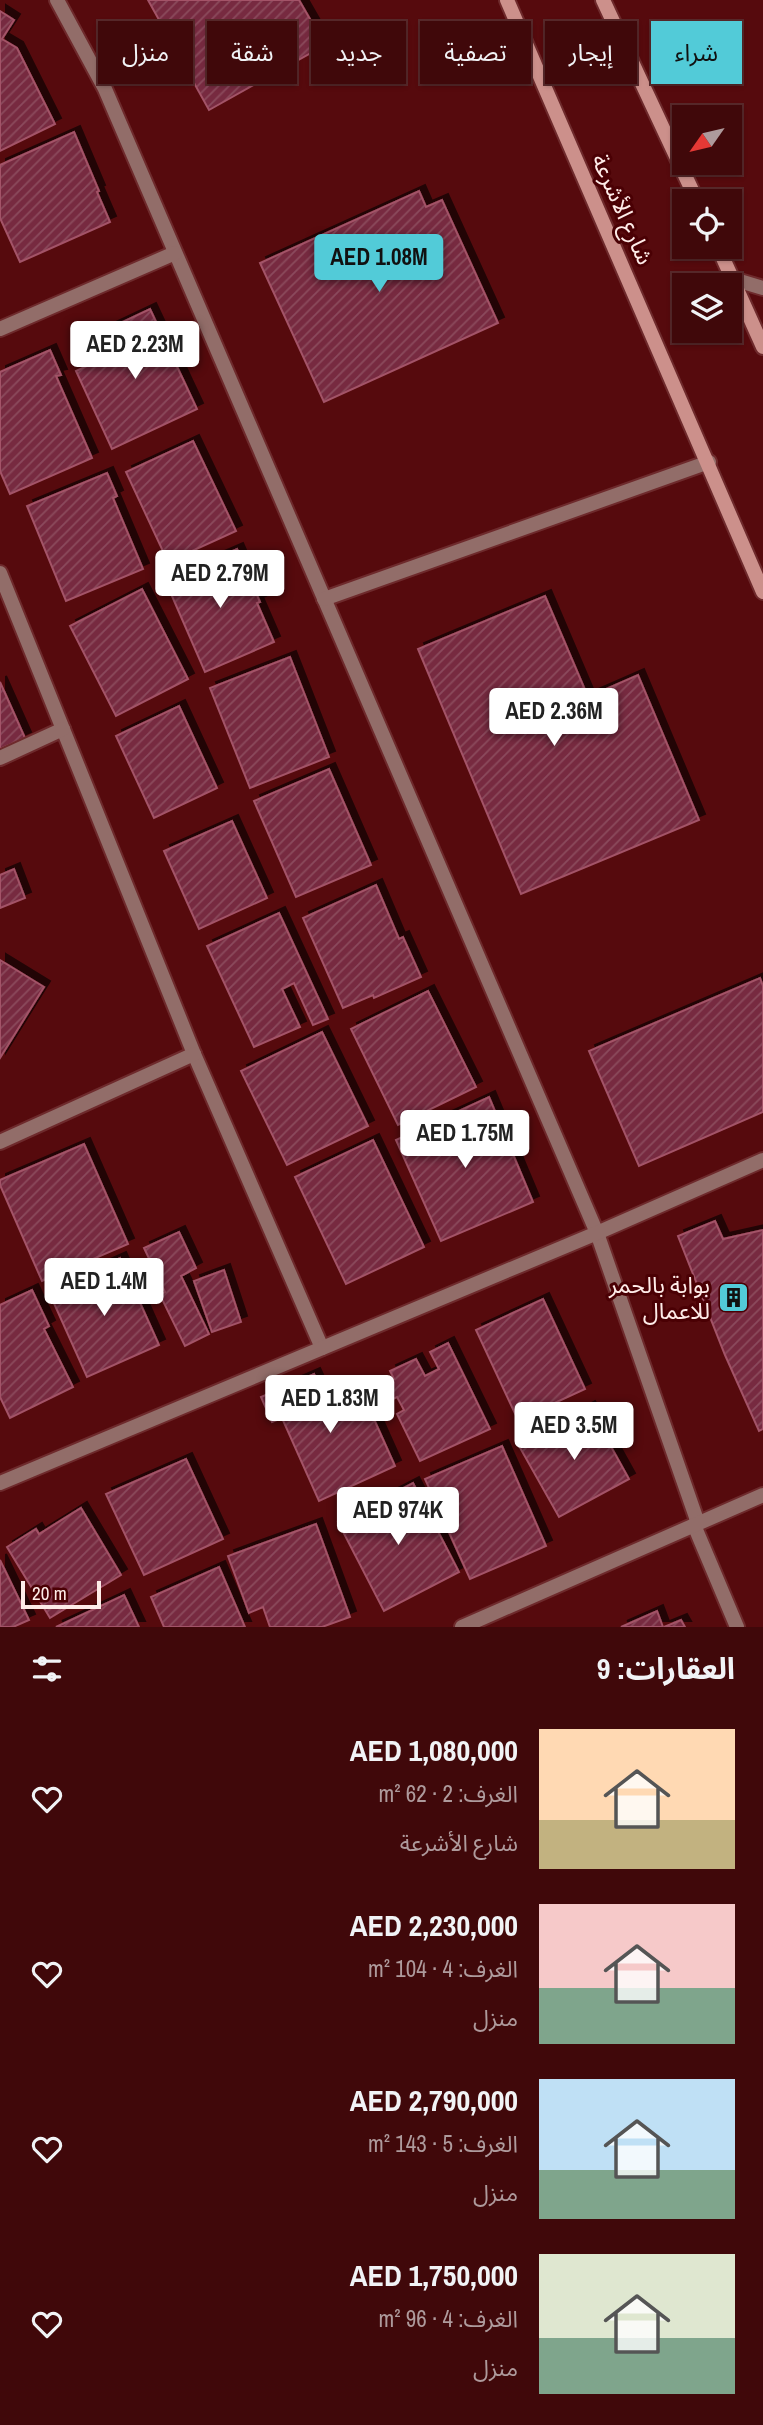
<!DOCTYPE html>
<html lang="ar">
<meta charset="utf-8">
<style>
:root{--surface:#40080a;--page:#471113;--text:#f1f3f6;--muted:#ae9a9c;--line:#59292b;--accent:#52cbd8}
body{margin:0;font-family:"Archivo Narrow","Noto Sans Arabic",sans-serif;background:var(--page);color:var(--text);direction:rtl;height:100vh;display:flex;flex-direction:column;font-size:26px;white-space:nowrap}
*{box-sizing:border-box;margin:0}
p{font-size:23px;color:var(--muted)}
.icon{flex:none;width:38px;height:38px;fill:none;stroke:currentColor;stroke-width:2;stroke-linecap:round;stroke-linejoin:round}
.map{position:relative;height:1627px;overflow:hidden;direction:ltr}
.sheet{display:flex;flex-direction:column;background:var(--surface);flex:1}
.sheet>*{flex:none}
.guide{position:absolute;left:21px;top:21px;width:721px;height:63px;direction:rtl;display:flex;gap:14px}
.needle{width:46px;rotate:236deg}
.fabs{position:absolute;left:672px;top:105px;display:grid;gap:14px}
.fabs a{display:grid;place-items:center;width:70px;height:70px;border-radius:0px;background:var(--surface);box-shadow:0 2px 5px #0004,0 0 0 2px var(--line);font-size:35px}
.scale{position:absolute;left:21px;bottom:18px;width:80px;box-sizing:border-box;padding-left:7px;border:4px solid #feebe8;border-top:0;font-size:19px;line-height:24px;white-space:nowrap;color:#feebe8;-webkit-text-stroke:5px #4a0004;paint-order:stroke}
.price{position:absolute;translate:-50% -60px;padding:0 16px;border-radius:7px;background:#fff;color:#222;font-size:23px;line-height:46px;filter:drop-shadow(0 2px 4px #0008)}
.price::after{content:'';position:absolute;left:50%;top:42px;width:21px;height:16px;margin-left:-10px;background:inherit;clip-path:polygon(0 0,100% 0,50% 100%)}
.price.active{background:var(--accent);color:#111}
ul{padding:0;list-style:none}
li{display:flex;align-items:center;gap:21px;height:175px;padding:0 28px}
li span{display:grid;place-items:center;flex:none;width:196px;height:140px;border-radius:0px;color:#555}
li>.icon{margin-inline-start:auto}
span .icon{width:84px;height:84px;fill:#fffc;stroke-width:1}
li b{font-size:30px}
h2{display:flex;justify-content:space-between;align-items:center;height:84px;padding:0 28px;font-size:30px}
.pill{padding:0 24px;border-radius:0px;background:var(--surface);box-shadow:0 2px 5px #0004,0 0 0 2px var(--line);font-size:24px;line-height:63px}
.pill.active{background:var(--accent);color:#111}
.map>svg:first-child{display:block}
.building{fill:url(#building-hatch);stroke:#a35367;stroke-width:2;filter:url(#shadow)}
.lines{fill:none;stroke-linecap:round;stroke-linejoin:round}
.lane-casing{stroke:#6e2a2c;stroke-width:18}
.street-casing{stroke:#6e2a2c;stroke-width:18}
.secondary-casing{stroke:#6e2a2c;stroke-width:18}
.lane{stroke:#926d69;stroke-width:14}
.street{stroke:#926d69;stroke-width:14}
.secondary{stroke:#cc908b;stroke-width:14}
.labels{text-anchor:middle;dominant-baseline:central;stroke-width:6;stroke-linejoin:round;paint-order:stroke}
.street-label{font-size:23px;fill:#feebe8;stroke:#4a0004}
.poi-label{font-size:23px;fill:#feebe8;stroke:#4a0004;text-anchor:end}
</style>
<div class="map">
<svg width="763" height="1627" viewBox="0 0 763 1627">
<defs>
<pattern id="building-hatch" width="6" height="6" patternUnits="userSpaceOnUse" patternTransform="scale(1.75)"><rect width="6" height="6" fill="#772b41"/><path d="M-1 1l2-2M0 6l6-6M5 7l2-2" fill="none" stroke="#8b4a5c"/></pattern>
<filter id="shadow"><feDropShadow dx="6" dy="-6" stdDeviation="0" flood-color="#0009"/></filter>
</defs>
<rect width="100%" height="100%" fill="#560a0d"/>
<g class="building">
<path d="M 148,0 L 299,0 L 325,45 L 209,110 Z"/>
<path d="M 0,11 L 14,20 L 2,39 L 17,48 L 55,124 L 0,151 Z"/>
<path d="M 74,132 L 99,191 L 97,192 L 110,222 L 20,262 L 0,218 L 0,165 Z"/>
<path d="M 419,191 L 426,207 L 442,200 L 498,323 L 324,402 L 260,263 Z"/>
<path d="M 150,309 L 197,409 L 112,449 L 76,371 L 104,358 L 93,336 Z"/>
<path d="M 50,350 L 61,375 L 56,376 L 92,458 L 10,494 L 0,471 L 0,372 Z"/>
<path d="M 193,441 L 236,531 L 168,562 L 126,472 Z"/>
<path d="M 107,473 L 117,496 L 113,498 L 143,569 L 66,601 L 27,506 Z"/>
<path d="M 237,549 L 260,602 L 257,603 L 274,642 L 205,672 L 165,580 Z"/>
<path d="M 142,589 L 188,679 L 116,716 L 70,626 Z"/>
<path d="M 545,596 L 588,697 L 638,675 L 699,820 L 521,894 L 418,649 Z"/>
<path d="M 290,657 L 329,757 L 250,788 L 210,688 Z"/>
<path d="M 0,682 L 25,738 L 0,749 Z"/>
<path d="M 179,706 L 217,788 L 154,818 L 116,736 Z"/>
<path d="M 329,769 L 371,865 L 296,897 L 254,801 Z"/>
<path d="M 232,821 L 267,898 L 199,929 L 164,851 Z"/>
<path d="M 14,869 L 25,898 L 0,908 L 0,875 Z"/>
<path d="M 376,885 L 399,939 L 403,937 L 421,977 L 374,998 L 373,995 L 343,1008 L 303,918 Z"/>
<path d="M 279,913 L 328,1019 L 313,1025 L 294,983 L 282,989 L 300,1027 L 254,1047 L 207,946 Z"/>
<path d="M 0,960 L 44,987 L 0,1058 Z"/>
<path d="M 760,978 L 763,986 L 763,1112 L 639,1166 L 589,1051 Z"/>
<path d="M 428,991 L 476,1087 L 398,1125 L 351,1029 Z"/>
<path d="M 322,1032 L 368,1126 L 287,1165 L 241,1071 Z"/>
<path d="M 489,1097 L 533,1202 L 441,1241 L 396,1140 Z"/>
<path d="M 373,1140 L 424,1247 L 346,1284 L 295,1177 Z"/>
<path d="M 84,1144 L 128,1244 L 42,1281 L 0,1185 L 0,1180 Z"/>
<path d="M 715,1221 L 723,1239 L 763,1230 L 763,1429 L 759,1431 L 725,1355 L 678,1236 Z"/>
<path d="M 179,1232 L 196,1268 L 181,1276 L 209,1334 L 185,1346 L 160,1295 L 165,1292 L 144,1248 Z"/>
<path d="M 120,1258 L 159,1345 L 87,1377 L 48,1290 Z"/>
<path d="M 224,1270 L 241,1322 L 212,1332 L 194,1281 Z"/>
<path d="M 32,1290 L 49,1326 L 44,1329 L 73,1387 L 10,1418 L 0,1397 L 0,1305 Z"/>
<path d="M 543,1299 L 585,1389 L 518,1420 L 476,1330 Z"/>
<path d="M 448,1343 L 490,1429 L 420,1461 L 397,1414 L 404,1410 L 397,1397 L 389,1401 L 382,1385 L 394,1379 L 390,1371 L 416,1359 L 425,1376 L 439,1369 L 430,1352 Z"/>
<path d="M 314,1374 L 327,1402 L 360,1388 L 395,1466 L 319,1501 L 282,1418 L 272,1422 L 261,1397 Z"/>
<path d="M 589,1407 L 629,1479 L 559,1517 L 519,1446 Z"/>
<path d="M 502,1446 L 546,1546 L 470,1579 L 425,1479 Z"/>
<path d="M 186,1459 L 223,1539 L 144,1575 L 106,1494 Z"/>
<path d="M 413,1483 L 459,1572 L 384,1611 L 338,1522 Z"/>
<path d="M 81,1508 L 121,1575 L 50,1618 L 7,1547 L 36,1529 L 39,1534 Z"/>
<path d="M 316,1524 L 350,1617 L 322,1627 L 270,1627 L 263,1607 L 249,1613 L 228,1556 Z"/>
<path d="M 0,1560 L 29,1620 L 13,1627 L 0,1627 Z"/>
<path d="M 219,1567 L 245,1627 L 164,1627 L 151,1597 Z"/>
<path d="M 124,1595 L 139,1627 L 56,1627 Z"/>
<path d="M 657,1611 L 663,1627 L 621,1627 Z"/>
<path d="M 681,1620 L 685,1627 L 664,1627 Z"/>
</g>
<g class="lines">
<defs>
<path id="lane" d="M 733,279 L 763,288"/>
<g id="street">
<path d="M 57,0 L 105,89 L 597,1233 L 698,1523"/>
<path d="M 0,329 L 175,253"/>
<path d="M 0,573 L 194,1054 L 322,1348"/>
<path d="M 324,599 L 709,462"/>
<path d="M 0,758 L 63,729"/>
<path d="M 0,1142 L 194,1054"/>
<path d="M 0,1483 L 597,1233 L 763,1160"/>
<path d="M 694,1525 L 737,1627"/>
<path d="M 462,1627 L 763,1495"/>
</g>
<g id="secondary">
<path d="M 507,0 L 763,592"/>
<path d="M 603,0 L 697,201"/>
<path d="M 718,247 L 763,347"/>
</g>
</defs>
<use href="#lane" class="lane-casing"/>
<use href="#street" class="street-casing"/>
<use href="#secondary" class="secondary-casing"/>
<use href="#lane" class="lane"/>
<use href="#street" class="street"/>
<use href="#secondary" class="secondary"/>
</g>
<defs>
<symbol id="building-square" viewBox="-11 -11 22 22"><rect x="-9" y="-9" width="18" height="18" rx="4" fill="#52cbd8" stroke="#4a0004"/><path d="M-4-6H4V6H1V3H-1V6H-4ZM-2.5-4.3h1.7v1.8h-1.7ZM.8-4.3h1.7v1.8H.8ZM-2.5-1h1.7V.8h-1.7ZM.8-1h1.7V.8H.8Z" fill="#111"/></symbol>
</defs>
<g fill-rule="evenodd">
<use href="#building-square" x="716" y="1280" width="35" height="35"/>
</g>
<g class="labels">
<g class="street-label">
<text transform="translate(623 209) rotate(66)">شارع الأشرعة</text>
</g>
<g class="poi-label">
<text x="710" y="1284">بوابة بالحمر<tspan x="710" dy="26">للاعمال</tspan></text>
</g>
</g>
</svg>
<div class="fabs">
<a><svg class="needle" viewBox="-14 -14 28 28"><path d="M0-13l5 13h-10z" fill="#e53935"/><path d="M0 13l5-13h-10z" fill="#ae9a9c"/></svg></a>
<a><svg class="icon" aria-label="locate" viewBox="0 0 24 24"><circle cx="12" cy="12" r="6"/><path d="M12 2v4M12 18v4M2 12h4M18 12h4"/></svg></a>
<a><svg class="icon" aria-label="layers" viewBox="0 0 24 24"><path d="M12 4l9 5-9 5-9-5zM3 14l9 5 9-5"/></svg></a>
</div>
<div class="scale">20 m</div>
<b class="price active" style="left:379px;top:294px">AED 1.08M</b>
<b class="price" style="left:135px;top:381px">AED 2.23M</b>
<b class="price" style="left:220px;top:610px">AED 2.79M</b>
<b class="price" style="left:554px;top:748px">AED 2.36M</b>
<b class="price" style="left:465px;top:1170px">AED 1.75M</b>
<b class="price" style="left:104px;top:1318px">AED 1.4M</b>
<b class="price" style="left:330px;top:1435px">AED 1.83M</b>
<b class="price" style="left:574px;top:1462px">AED 3.5M</b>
<b class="price" style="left:398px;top:1547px">AED 974K</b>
<div class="guide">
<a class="pill active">شراء</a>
<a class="pill">إيجار</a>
<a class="pill">تصفية</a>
<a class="pill">جديد</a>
<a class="pill">شقة</a>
<a class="pill">منزل</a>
</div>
</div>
<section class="sheet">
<h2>العقارات: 9<svg class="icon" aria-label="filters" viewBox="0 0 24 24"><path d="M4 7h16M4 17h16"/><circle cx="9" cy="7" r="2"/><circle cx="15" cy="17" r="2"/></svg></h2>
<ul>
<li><span style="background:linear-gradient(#ffd9b3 65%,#c2b280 0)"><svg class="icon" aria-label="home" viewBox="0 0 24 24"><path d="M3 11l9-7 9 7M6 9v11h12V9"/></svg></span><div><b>AED 1,080,000</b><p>الغرف: 2 · 62 m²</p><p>شارع الأشرعة</p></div><svg class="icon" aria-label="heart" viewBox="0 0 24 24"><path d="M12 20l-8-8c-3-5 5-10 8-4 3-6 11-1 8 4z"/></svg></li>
<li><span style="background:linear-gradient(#f6c9c9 60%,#7fa58c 0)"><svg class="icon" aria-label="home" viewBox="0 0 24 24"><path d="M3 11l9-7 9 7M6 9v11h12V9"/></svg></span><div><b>AED 2,230,000</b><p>الغرف: 4 · 104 m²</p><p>منزل</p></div><svg class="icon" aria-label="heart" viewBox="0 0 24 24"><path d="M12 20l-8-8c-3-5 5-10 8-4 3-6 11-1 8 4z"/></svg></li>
<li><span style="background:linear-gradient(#bfe0f5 65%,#7fa58c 0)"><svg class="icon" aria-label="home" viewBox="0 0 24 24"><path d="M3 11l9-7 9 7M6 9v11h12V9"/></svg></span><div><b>AED 2,790,000</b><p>الغرف: 5 · 143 m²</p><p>منزل</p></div><svg class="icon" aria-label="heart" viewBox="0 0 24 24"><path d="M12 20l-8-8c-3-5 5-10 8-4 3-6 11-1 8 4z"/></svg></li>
<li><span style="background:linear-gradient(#dfe7d0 60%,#7fa58c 0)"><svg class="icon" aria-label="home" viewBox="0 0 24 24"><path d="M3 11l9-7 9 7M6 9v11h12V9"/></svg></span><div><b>AED 1,750,000</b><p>الغرف: 4 · 96 m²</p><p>منزل</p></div><svg class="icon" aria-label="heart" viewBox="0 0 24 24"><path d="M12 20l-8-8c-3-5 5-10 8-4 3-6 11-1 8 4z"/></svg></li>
</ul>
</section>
